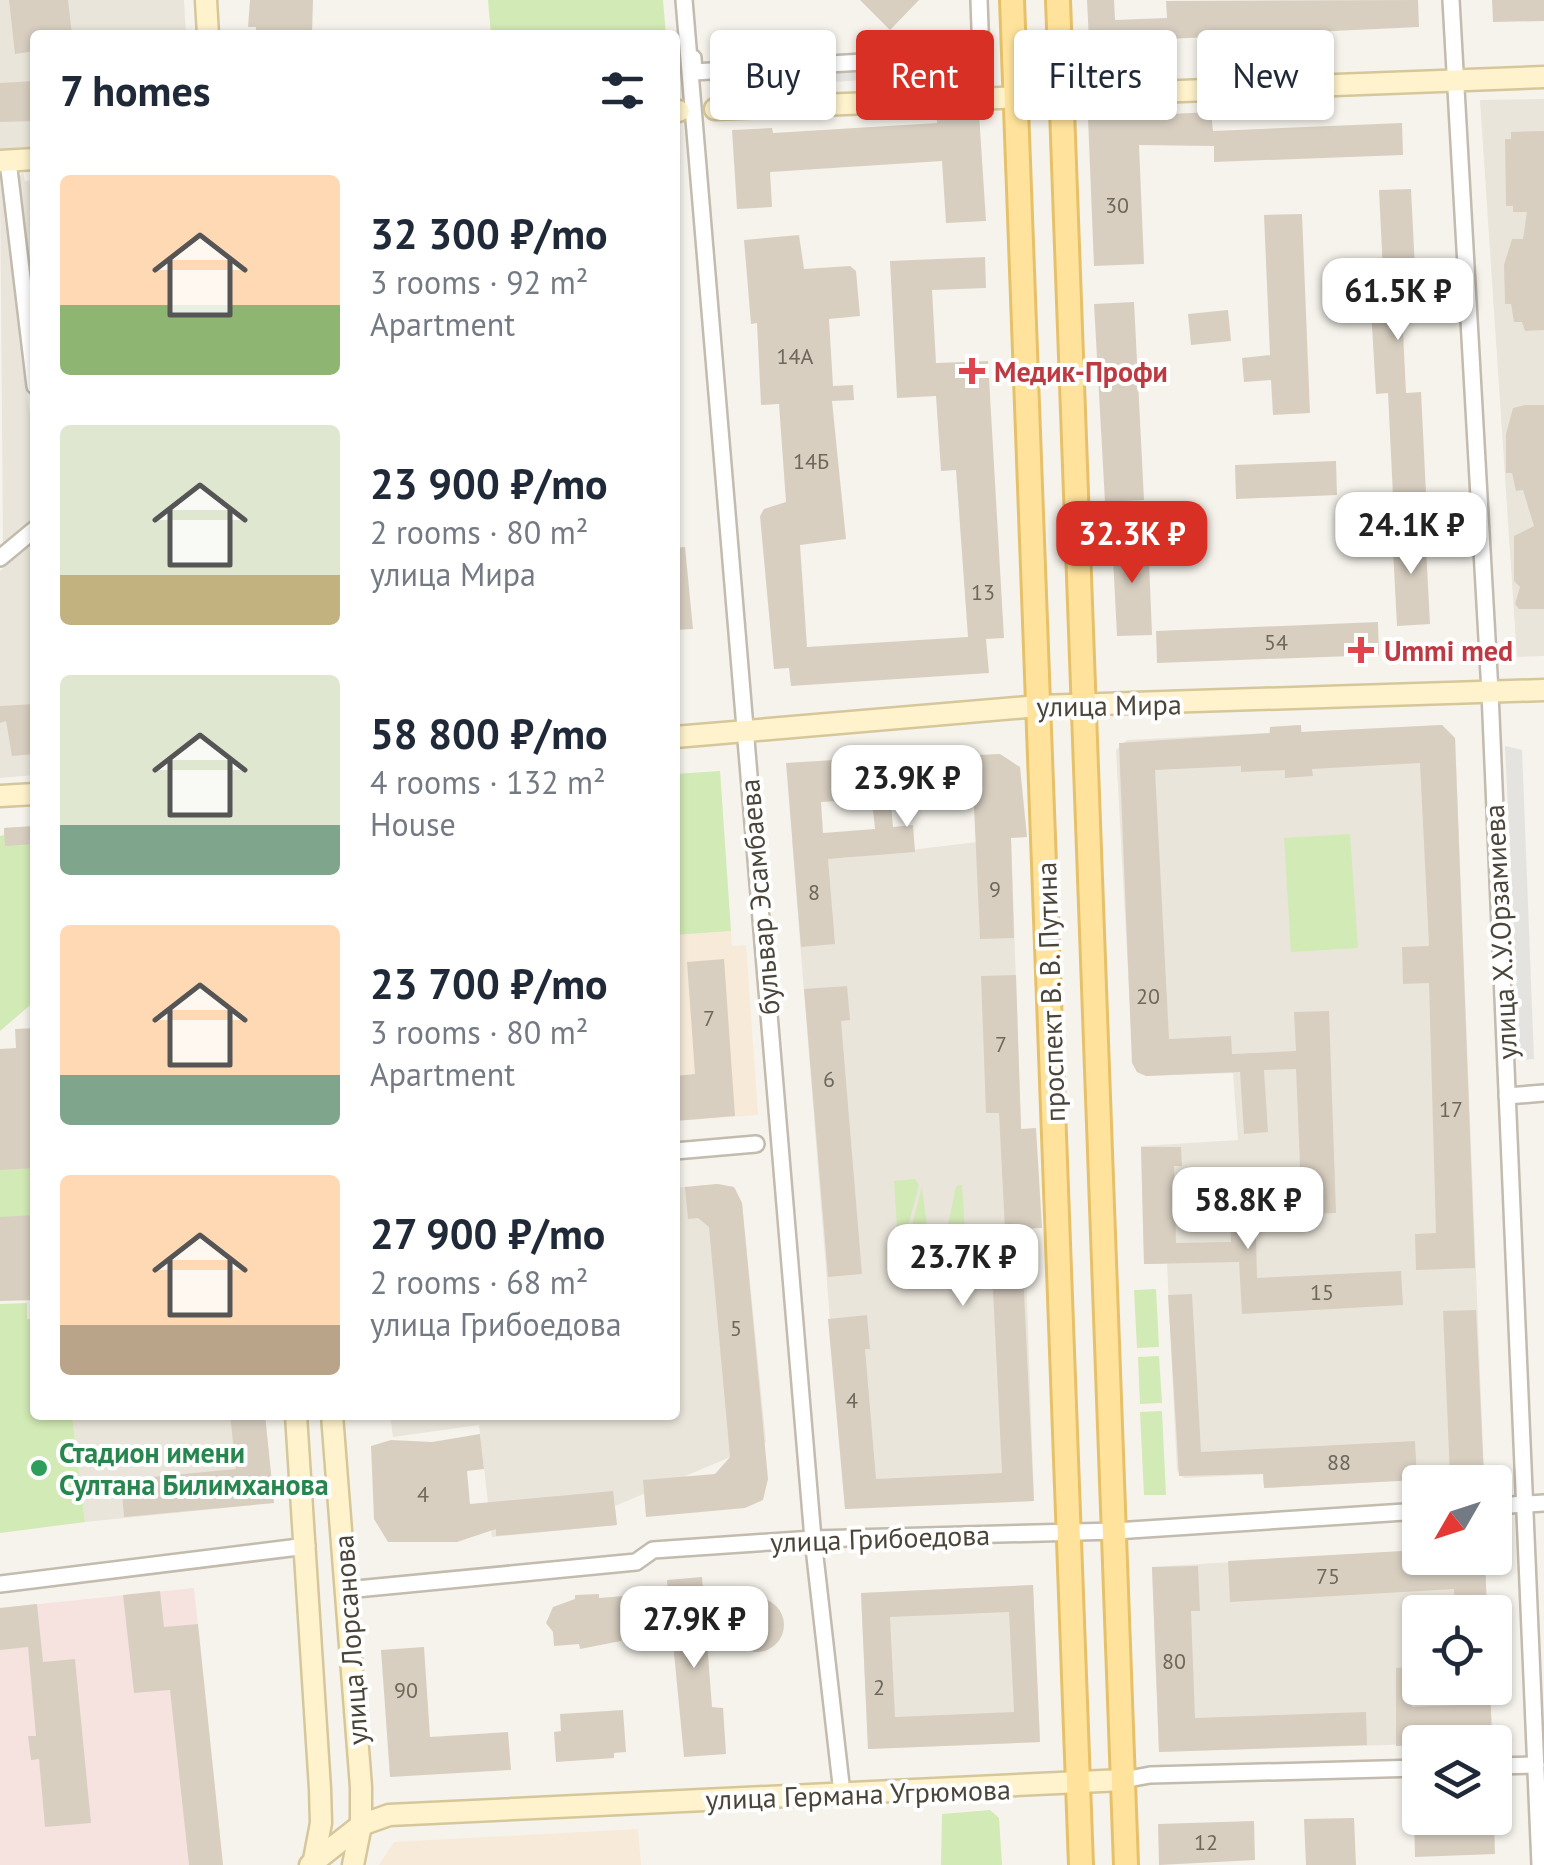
<!DOCTYPE html>
<meta charset="utf-8">
<style>
:root{--surface:#fff;--page:#f6f6f7;--text:#1f2937;--muted:#747a83;--accent:#d93025}
body{margin:0;font-family:"PT Sans",sans-serif;background:var(--page);color:var(--text);height:100vh;display:flex;flex-direction:column;font-size:38px;white-space:nowrap}
*{box-sizing:border-box;margin:0}
p{font-size:32px;color:var(--muted)}
.icon{flex:none;width:55px;height:55px;fill:none;stroke:currentColor;stroke-width:2;stroke-linecap:round;stroke-linejoin:round}
.map{position:relative;flex:1;overflow:hidden}
.details{position:absolute;left:30px;top:30px;width:650px;height:1390px;display:flex;flex-direction:column;background:var(--surface);border-radius:10px;box-shadow:0 2px 8px #0004}
.details>*{flex:none}
.hud{position:absolute;left:710px;top:30px;width:682px;height:90px;display:flex;gap:20px}
.needle{width:65px;rotate:231deg}
.fabs{position:absolute;left:1402px;top:1465px;display:grid;gap:20px}
.fabs a{display:grid;place-items:center;width:110px;height:110px;border-radius:10px;background:var(--surface);box-shadow:0 2px 8px #0004;font-size:50px}
.price{position:absolute;translate:-50% -85px;padding:0 22px;border-radius:20px;background:#fff;color:#222;font-size:32px;line-height:65px;filter:drop-shadow(0 2px 5px #0008)}
.price::after{content:'';position:absolute;left:50%;top:60px;width:30px;height:22px;margin-left:-15px;background:inherit;clip-path:polygon(0 0,100% 0,50% 100%)}
.price.selected{background:var(--accent);color:#fff}
ul{padding:0;list-style:none}
li{display:flex;align-items:center;gap:30px;height:250px;padding:0 30px}
li span{display:grid;place-items:center;flex:none;width:280px;height:200px;border-radius:10px;color:#555}
li>.icon{margin-inline-start:auto}
span .icon{width:120px;height:120px;fill:#fffc;stroke-width:1}
li b{font-size:42px}
h2{display:flex;justify-content:space-between;align-items:center;height:120px;padding:0 30px;font-size:42px}
.tag{padding:0 35px;border-radius:10px;background:var(--surface);box-shadow:0 2px 8px #0004;font-size:35px;line-height:90px}
.tag.selected{background:var(--accent);color:#fff}
.map>svg:first-child{display:block}
.residential{fill:#eae5da}
.commercial{fill:#f7ead8}
.medical{fill:#f6e3e0}
.green{fill:#d2eab5}
.parking{fill:#e5e3e0}
.building{fill:#d8cfc1;fill-rule:evenodd}
.lines{fill:none;stroke-linecap:round;stroke-linejoin:round}
.street-casing{stroke:#c2bbae;stroke-width:20}
.secondary-casing{stroke:#d6c79b;stroke-width:25}
.primary-casing{stroke:#e6c16a;stroke-width:28}
.street{stroke:#fff;stroke-width:15}
.secondary{stroke:#fff3cd;stroke-width:20}
.primary{stroke:#ffe39c;stroke-width:22}
.health-dot{fill:#e0444e;stroke:#fff;stroke-width:4}
.leisure-dot{fill:#2e9e5b;stroke:#fff;stroke-width:4}
.labels{text-anchor:middle;dominant-baseline:central;stroke-width:8;stroke-linejoin:round;paint-order:stroke}
.number-label{font-size:22px;fill:#6e675b}
.health-label{font-size:28px;font-weight:bold;fill:#be3a42;stroke:#fff;text-anchor:start}
.street-label{font-size:28px;fill:#4b4439;stroke:#fff}
.leisure-label{font-size:28px;font-weight:bold;fill:#27864d;stroke:#fff;text-anchor:start}
</style>
<div class="map">
<svg width="1544" height="1865" viewBox="0 0 1544 1865">
<rect width="100%" height="100%" fill="#f6f3ec"/>
<g class="residential">
<path d="M 0,0 L 184,0 L 186,35 L 35,35 L 35,149 L 0,152 Z"/>
<path d="M 1544,99 L 1544,656 L 1517,657 L 1480,100 Z"/>
<path d="M 23,172 L 25,181 L 35,180 L 35,312 L 17,180 Z"/>
<path d="M 0,181 L 35,454 L 35,521 L 3,545 Z"/>
<path d="M 35,542 L 35,775 L 0,778 L 0,571 Z"/>
<path d="M 1301,725 L 1302,732 L 1442,725 L 1455,738 L 1484,1476 L 1264,1488 L 1263,1474 L 1184,1478 L 1177,1471 L 1167,1264 L 1144,1264 L 1141,1146 L 1238,1140 L 1233,1073 L 1146,1076 L 1137,1072 L 1133,1063 L 1116,750 L 1127,740 L 1269,733 L 1270,727 Z"/>
<path d="M 841,837 L 843,858 L 1011,838 L 1034,1501 L 845,1509 L 792,840 Z"/>
<path d="M 717,1184 L 734,1187 L 742,1203 L 766,1442 L 615,1506 L 617,1525 L 492,1537 L 479,1425 L 393,1437 L 390,1415 L 675,1415 L 675,1188 Z"/>
<path d="M 72,1415 L 265,1415 L 274,1503 L 85,1522 Z"/>
<path d="M 1420,1550 L 1420,1558 L 1485,1558 L 1487,1612 L 1420,1612 L 1420,1688 L 1490,1688 L 1492,1735 L 1486,1742 L 1159,1752 L 1152,1567 Z"/>
<path d="M 1033,1585 L 1040,1742 L 868,1749 L 861,1593 Z"/>
</g>
<g class="commercial">
<path d="M 731,931 L 732,946 L 746,945 L 758,1115 L 675,1121 L 675,935 Z"/>
<path d="M 638,1829 L 641,1865 L 379,1865 L 394,1842 Z"/>
</g>
<path class="medical" d="M 194,1588 L 223,1865 L 0,1865 L 0,1608 Z"/>
<g class="green">
<path d="M 488,0 L 663,0 L 666,35 L 491,35 Z"/>
<path d="M 720,771 L 731,931 L 675,935 L 675,774 Z"/>
<path d="M 35,826 L 35,1001 L 0,1031 L 0,836 L 4,835 L 4,828 Z"/>
<path d="M 1350,834 L 1358,948 L 1291,952 L 1284,838 Z"/>
<path d="M 0,1101 L 35,1120 L 35,1262 L 0,1264 Z"/>
<path d="M 915,1179 L 919,1185 L 899,1259 L 894,1181 Z"/>
<path d="M 962,1185 L 967,1263 L 940,1265 L 956,1186 Z"/>
<path d="M 922,1187 L 932,1265 L 901,1267 Z"/>
<path d="M 1156,1289 L 1159,1347 L 1137,1348 L 1134,1290 Z"/>
<path d="M 27,1303 L 27,1319 L 35,1319 L 35,1415 L 72,1415 L 85,1522 L 0,1533 L 0,1304 Z"/>
<path d="M 1159,1356 L 1162,1403 L 1140,1404 L 1138,1357 Z"/>
<path d="M 1162,1411 L 1166,1495 L 1144,1495 L 1140,1412 Z"/>
<path d="M 990,1810 L 999,1818 L 1002,1865 L 941,1865 L 942,1814 Z"/>
</g>
<g class="parking">
<path d="M 970,59 L 971,74 L 744,87 L 743,72 Z"/>
<path d="M 1505,746 L 1522,750 L 1534,1059 L 1520,1060 Z"/>
</g>
<g class="building">
<path d="M 9,0 L 68,0 L 72,35 L 35,35 L 35,51 L 15,54 Z"/>
<path d="M 250,0 L 313,0 L 312,35 L 256,35 L 256,27 L 248,27 Z"/>
<path d="M 860,0 L 919,0 L 890,30 Z"/>
<path d="M 1087,0 L 1114,0 L 1115,20 L 1167,18 L 1166,1 L 1418,0 L 1419,27 L 1168,39 L 1169,49 L 1117,52 L 1116,39 L 1089,40 Z"/>
<path d="M 1492,0 L 1544,0 L 1544,21 L 1493,22 Z"/>
<path d="M 35,81 L 35,121 L 0,122 L 0,83 Z"/>
<path d="M 1211,112 L 1213,131 L 1402,123 L 1403,155 L 1214,162 L 1214,146 L 1139,145 L 1144,264 L 1094,266 L 1088,118 Z"/>
<path d="M 979,114 L 986,221 L 946,223 L 942,161 L 770,172 L 772,207 L 737,209 L 732,130 L 772,128 L 773,133 L 937,123 L 937,117 Z"/>
<path d="M 1544,131 L 1544,330 L 1525,331 L 1522,322 L 1514,322 L 1511,304 L 1505,304 L 1504,265 L 1512,239 L 1523,239 L 1527,212 L 1513,212 L 1513,206 L 1506,206 L 1505,139 L 1511,139 L 1511,132 Z"/>
<path d="M 1411,189 L 1416,290 L 1401,291 L 1406,393 L 1421,392 L 1426,494 L 1393,496 L 1388,393 L 1376,394 L 1370,292 L 1384,291 L 1379,190 Z"/>
<path d="M 1302,214 L 1310,413 L 1273,415 L 1271,380 L 1244,382 L 1242,358 L 1270,355 L 1264,215 Z"/>
<path d="M 799,235 L 804,269 L 850,266 L 856,271 L 860,316 L 829,319 L 833,386 L 853,385 L 854,400 L 832,401 L 846,539 L 800,545 L 807,647 L 968,637 L 956,470 L 941,471 L 936,396 L 897,398 L 890,261 L 985,257 L 986,288 L 932,290 L 936,363 L 988,361 L 1004,638 L 986,639 L 989,673 L 791,686 L 789,668 L 774,669 L 760,516 L 764,509 L 786,502 L 779,404 L 761,405 L 757,323 L 751,324 L 744,240 Z"/>
<path d="M 1134,302 L 1144,500 L 1105,502 L 1094,304 Z"/>
<path d="M 1228,310 L 1231,341 L 1191,345 L 1188,314 Z"/>
<path d="M 1525,405 L 1544,405 L 1544,609 L 1519,609 L 1515,604 L 1520,587 L 1514,581 L 1514,536 L 1534,526 L 1523,490 L 1516,491 L 1512,473 L 1506,473 L 1506,434 L 1513,408 Z"/>
<path d="M 1336,461 L 1337,495 L 1236,499 L 1235,465 Z"/>
<path d="M 1425,529 L 1430,624 L 1397,626 L 1392,530 Z"/>
<path d="M 1148,536 L 1152,635 L 1117,636 L 1112,538 Z"/>
<path d="M 685,547 L 693,629 L 675,630 L 675,548 Z"/>
<path d="M 1378,622 L 1379,655 L 1157,663 L 1156,631 Z"/>
<path d="M 35,704 L 35,754 L 12,756 L 6,721 L 0,723 L 0,706 Z"/>
<path d="M 1301,725 L 1301,732 L 1442,725 L 1455,738 L 1475,1268 L 1416,1270 L 1415,1234 L 1436,1233 L 1429,983 L 1403,984 L 1402,947 L 1429,946 L 1420,763 L 1312,769 L 1313,776 L 1285,778 L 1285,770 L 1241,772 L 1241,766 L 1155,770 L 1169,1039 L 1231,1036 L 1232,1054 L 1296,1051 L 1294,1012 L 1329,1011 L 1336,1213 L 1302,1214 L 1296,1069 L 1264,1070 L 1268,1132 L 1244,1134 L 1240,1072 L 1146,1076 L 1137,1072 L 1132,1063 L 1119,743 L 1270,733 L 1270,727 Z"/>
<path d="M 906,748 L 907,758 L 1000,754 L 1020,767 L 1027,837 L 1011,838 L 1014,938 L 980,939 L 974,807 L 932,809 L 930,776 L 889,779 L 893,827 L 913,825 L 915,852 L 828,859 L 835,944 L 801,947 L 786,763 L 834,760 L 838,801 L 821,802 L 823,833 L 875,829 L 867,751 Z"/>
<path d="M 35,826 L 35,844 L 5,846 L 4,828 Z"/>
<path d="M 724,959 L 735,1116 L 675,1121 L 675,1076 L 695,1074 L 687,962 Z"/>
<path d="M 1016,975 L 1021,1129 L 1036,1128 L 1042,1228 L 1021,1229 L 1034,1501 L 845,1509 L 828,1319 L 867,1315 L 870,1349 L 865,1349 L 876,1479 L 1002,1473 L 990,1229 L 1005,1230 L 999,1113 L 986,1113 L 981,976 Z"/>
<path d="M 847,986 L 850,1020 L 841,1021 L 862,1274 L 828,1277 L 804,989 Z"/>
<path d="M 35,1028 L 35,1168 L 0,1170 L 0,1049 L 16,1048 L 15,1029 Z"/>
<path d="M 1141,1147 L 1181,1147 L 1182,1166 L 1174,1166 L 1176,1243 L 1231,1242 L 1230,1194 L 1255,1193 L 1257,1278 L 1401,1271 L 1403,1305 L 1242,1314 L 1239,1262 L 1144,1264 Z"/>
<path d="M 717,1184 L 734,1187 L 742,1203 L 768,1479 L 763,1500 L 745,1508 L 646,1517 L 643,1480 L 715,1474 L 730,1457 L 709,1227 L 698,1218 L 688,1219 L 685,1187 Z"/>
<path d="M 35,1215 L 35,1300 L 0,1301 L 0,1217 Z"/>
<path d="M 1192,1294 L 1201,1452 L 1415,1441 L 1417,1480 L 1264,1488 L 1263,1474 L 1179,1476 L 1168,1295 Z"/>
<path d="M 1476,1310 L 1484,1476 L 1450,1477 L 1443,1311 Z"/>
<path d="M 230,1415 L 265,1415 L 274,1503 L 124,1517 L 121,1480 L 236,1469 Z"/>
<path d="M 480,1434 L 484,1469 L 467,1471 L 470,1504 L 613,1491 L 617,1525 L 496,1536 L 496,1529 L 457,1542 L 388,1542 L 374,1519 L 371,1446 L 391,1440 L 432,1442 Z"/>
<path d="M 1420,1550 L 1420,1558 L 1485,1558 L 1487,1612 L 1455,1612 L 1454,1589 L 1230,1602 L 1228,1561 Z"/>
<path d="M 1198,1566 L 1200,1611 L 1191,1611 L 1195,1718 L 1366,1712 L 1367,1745 L 1159,1752 L 1152,1567 Z"/>
<path d="M 702,1577 L 712,1707 L 723,1708 L 726,1754 L 684,1757 L 667,1580 Z"/>
<path d="M 1033,1585 L 1040,1742 L 868,1749 L 861,1593 ZM 1009,1612 L 1014,1712 L 895,1717 L 890,1617 Z"/>
<path d="M 160,1591 L 164,1627 L 198,1624 L 223,1865 L 189,1865 L 170,1690 L 134,1693 L 123,1595 Z"/>
<path d="M 599,1594 L 599,1598 L 624,1596 L 631,1617 L 621,1641 L 580,1649 L 579,1644 L 554,1646 L 553,1632 L 546,1623 L 553,1607 L 575,1599 L 575,1595 Z"/>
<circle cx="757" cy="1625" r="27"/>
<path d="M 37,1604 L 43,1662 L 75,1659 L 91,1823 L 45,1827 L 39,1759 L 31,1760 L 28,1736 L 36,1736 L 28,1647 L 0,1650 L 0,1608 Z"/>
<path d="M 424,1647 L 430,1737 L 508,1732 L 511,1770 L 390,1777 L 381,1650 Z"/>
<path d="M 1410,1667 L 1412,1707 L 1459,1705 L 1458,1688 L 1490,1688 L 1492,1735 L 1486,1742 L 1396,1746 L 1396,1668 Z"/>
<path d="M 623,1710 L 626,1752 L 614,1753 L 614,1758 L 556,1762 L 554,1732 L 561,1731 L 560,1714 Z"/>
<path d="M 1354,1818 L 1356,1865 L 1306,1865 L 1304,1819 Z"/>
<path d="M 1414,1818 L 1494,1818 L 1495,1854 L 1415,1857 Z"/>
<path d="M 1254,1821 L 1255,1860 L 1159,1865 L 1158,1824 Z"/>
</g>
<g class="lines">
<defs>
<g id="street">
<path d="M 684,0 L 813,1539 L 842,1793"/>
<path d="M 1451,0 L 1490,692 L 1540,1865"/>
<path d="M 693,58 L 694,72 L 981,55 L 979,0"/>
<path d="M 8,161 L 35,386"/>
<path d="M 0,558 L 35,529"/>
<path d="M 1507,1096 L 1544,1093"/>
<path d="M 675,1151 L 756,1144"/>
<path d="M 1495,1506 L 1544,1503"/>
<path d="M 0,1584 L 307,1546"/>
<path d="M 346,1590 L 636,1562 L 653,1550 L 813,1539 L 1115,1531 L 1420,1511"/>
<path d="M 1495,1766 L 1536,1765"/>
<path d="M 1123,1780 L 1150,1775 L 1420,1768"/>
</g>
<g id="secondary">
<path d="M 206,0 L 208,35"/>
<path d="M 715,109 L 1544,77"/>
<path d="M 675,111 L 679,111"/>
<path d="M 0,161 L 35,159"/>
<path d="M 675,737 L 1039,706 L 1544,690"/>
<path d="M 0,796 L 35,794"/>
<path d="M 296,1415 L 320,1789 L 321,1823 L 313,1865"/>
<path d="M 332,1415 L 361,1787 L 361,1825 L 353,1865"/>
<path d="M 310,1865 L 361,1825 L 389,1815 L 1123,1780"/>
</g>
<g id="primary">
<path d="M 1012,0 L 1081,1865"/>
<path d="M 1058,0 L 1126,1865"/>
</g>
</defs>
<use href="#street" class="street-casing"/>
<use href="#secondary" class="secondary-casing"/>
<use href="#primary" class="primary-casing"/>
<use href="#street" class="street"/>
<use href="#secondary" class="secondary"/>
<use href="#primary" class="primary"/>
</g>
<g class="health-dot">
<path d="M967 356h10v10h10v10h-10v10h-10v-10h-10v-10h10z"/>
<path d="M1356 635h10v10h10v10h-10v10h-10v-10h-10v-10h10z"/>
</g>
<circle class="leisure-dot" cx="39" cy="1468" r="10"/>
<g class="labels">
<g class="number-label">
<text x="1117" y="205">30</text>
<text x="795" y="356">14А</text>
<text x="811" y="461">14Б</text>
<text x="983" y="592">13</text>
<text x="1276" y="642">54</text>
<text x="995" y="889">9</text>
<text x="814" y="892">8</text>
<text x="1148" y="996">20</text>
<text x="709" y="1018">7</text>
<text x="1001" y="1044">7</text>
<text x="829" y="1079">6</text>
<text x="1451" y="1109">17</text>
<text x="1322" y="1292">15</text>
<text x="736" y="1328">5</text>
<text x="852" y="1400">4</text>
<text x="1339" y="1462">88</text>
<text x="423" y="1494">4</text>
<text x="1328" y="1576">75</text>
<text x="1174" y="1661">80</text>
<text x="879" y="1687">2</text>
<text x="406" y="1690">90</text>
<text x="1206" y="1842">12</text>
</g>
<g class="health-label">
<text x="994" y="371">Медик-Профи</text>
<text x="1384" y="650">Ummi med</text>
</g>
<g class="street-label">
<text transform="translate(1109 705) rotate(-1)">улица Мира</text>
<text transform="translate(759 897) rotate(-95)">бульвар Эсамбаева</text>
<text transform="translate(1500 932) rotate(-93)">улица Х.У.Орзамиева</text>
<text transform="translate(1050 992) rotate(-92)">проспект В. В. Путина</text>
<text transform="translate(880 1538) rotate(-2)">улица Грибоедова</text>
<text transform="translate(350 1640) rotate(-94)">улица Лорсанова</text>
<text transform="translate(858 1794) rotate(-2)">улица Германа Угрюмова</text>
</g>
<g class="leisure-label">
<text x="59" y="1452">Стадион имени<tspan x="59" dy="32">Султана Билимханова</tspan></text>
</g>
</g>
</svg>
<div class="fabs">
<a><svg class="needle" viewBox="-14 -14 28 28"><path d="M0-13l5 13h-10z" fill="#e53935"/><path d="M0 13l5-13h-10z" fill="#747a83"/></svg></a>
<a><svg class="icon" aria-label="locate" viewBox="0 0 24 24"><circle cx="12" cy="12" r="6"/><path d="M12 2v4M12 18v4M2 12h4M18 12h4"/></svg></a>
<a><svg class="icon" aria-label="layers" viewBox="0 0 24 24"><path d="M12 4l9 5-9 5-9-5zM3 14l9 5 9-5"/></svg></a>
</div>
<b class="price" style="left:1398px;top:343px">61.5K ₽</b>
<b class="price" style="left:1411px;top:577px">24.1K ₽</b>
<b class="price selected" style="left:1132px;top:586px">32.3K ₽</b>
<b class="price" style="left:907px;top:830px">23.9K ₽</b>
<b class="price" style="left:1248px;top:1252px">58.8K ₽</b>
<b class="price" style="left:963px;top:1309px">23.7K ₽</b>
<b class="price" style="left:694px;top:1671px">27.9K ₽</b>
<div class="hud">
<a class="tag">Buy</a>
<a class="tag selected">Rent</a>
<a class="tag">Filters</a>
<a class="tag">New</a>
</div>
<section class="details">
<h2>7 homes<svg class="icon" aria-label="filters" viewBox="0 0 24 24"><path d="M4 7h16M4 17h16"/><circle cx="9" cy="7" r="2"/><circle cx="15" cy="17" r="2"/></svg></h2>
<ul>
<li><span style="background:linear-gradient(#ffd9b3 65%,#8fb573 0)"><svg class="icon" aria-label="home" viewBox="0 0 24 24"><path d="M3 11l9-7 9 7M6 9v11h12V9"/></svg></span><div><b>32 300 ₽/mo</b><p>3 rooms · 92 m²</p><p>Apartment</p></div></li>
<li><span style="background:linear-gradient(#dfe7d0 75%,#c2b280 0)"><svg class="icon" aria-label="home" viewBox="0 0 24 24"><path d="M3 11l9-7 9 7M6 9v11h12V9"/></svg></span><div><b>23 900 ₽/mo</b><p>2 rooms · 80 m²</p><p>улица Мира</p></div></li>
<li><span style="background:linear-gradient(#dfe7d0 75%,#7fa58c 0)"><svg class="icon" aria-label="home" viewBox="0 0 24 24"><path d="M3 11l9-7 9 7M6 9v11h12V9"/></svg></span><div><b>58 800 ₽/mo</b><p>4 rooms · 132 m²</p><p>House</p></div></li>
<li><span style="background:linear-gradient(#ffd9b3 75%,#7fa58c 0)"><svg class="icon" aria-label="home" viewBox="0 0 24 24"><path d="M3 11l9-7 9 7M6 9v11h12V9"/></svg></span><div><b>23 700 ₽/mo</b><p>3 rooms · 80 m²</p><p>Apartment</p></div></li>
<li><span style="background:linear-gradient(#ffd9b3 75%,#b9a48a 0)"><svg class="icon" aria-label="home" viewBox="0 0 24 24"><path d="M3 11l9-7 9 7M6 9v11h12V9"/></svg></span><div><b>27 900 ₽/mo</b><p>2 rooms · 68 m²</p><p>улица Грибоедова</p></div></li>
</ul>
</section>
</div>
